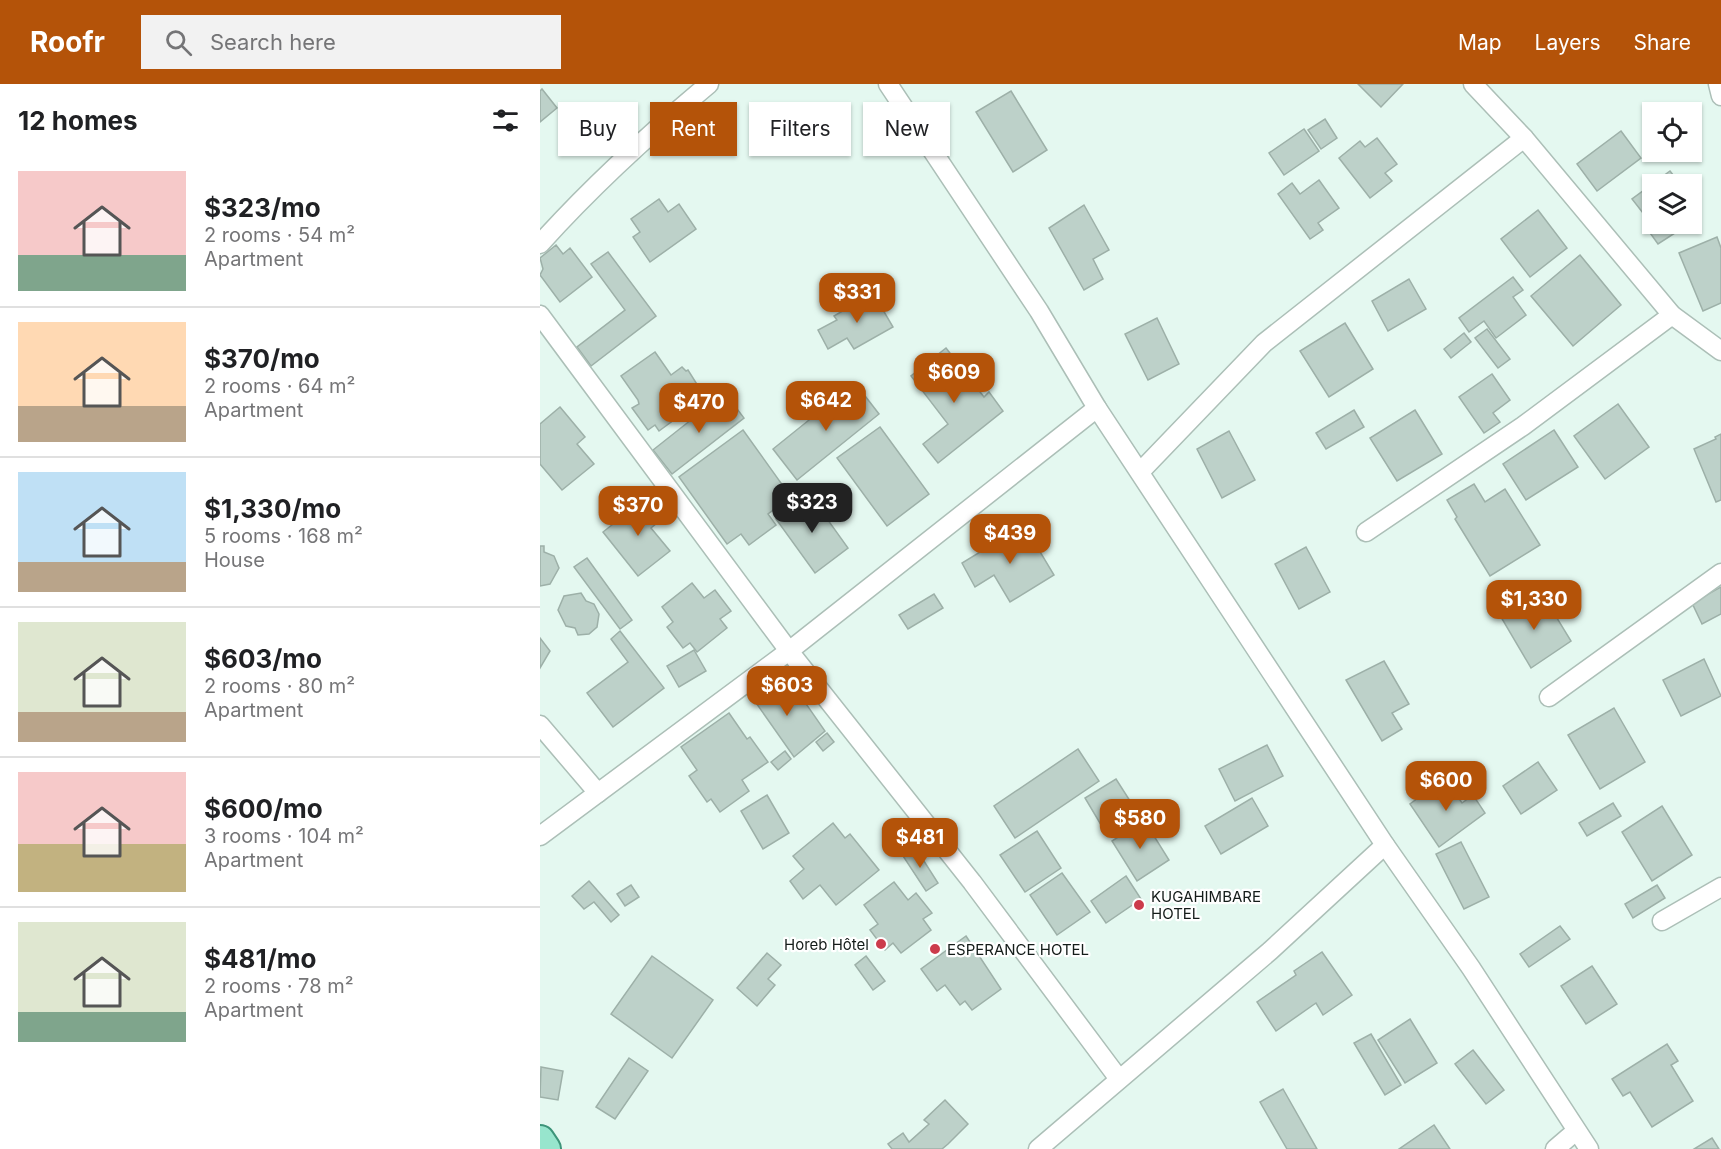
<!DOCTYPE html>
<meta charset="utf-8">
<style>
:root{--surface:#fff;--page:#f2f2f2;--text:#202124;--muted:#757577;--line:#e0e0e0;--accent:#b45309}
body{margin:0;font-family:Inter,sans-serif;background:var(--page);color:var(--text);height:100vh;display:flex;flex-direction:column;font-size:22px;white-space:nowrap}
*{box-sizing:border-box;margin:0}
p{font-size:20px;color:var(--muted)}
.icon{flex:none;width:33px;height:33px;fill:none;stroke:currentColor;stroke-width:2;stroke-linecap:round;stroke-linejoin:round}
.map{position:relative;flex:1;overflow:hidden}
.sheet{display:flex;flex-direction:column;background:var(--surface);width:540px}
.sheet>*{flex:none}
.banner{position:absolute;left:18px;top:18px;width:570px;height:54px;display:flex;gap:12px}
.fabs{position:absolute;left:1102px;top:18px;display:grid;gap:12px}
.fabs a{display:grid;place-items:center;width:60px;height:60px;border-radius:0px;background:var(--surface);box-shadow:0 2px 4px #0004;font-size:30px}
.price{position:absolute;translate:-50% -51px;padding:0 14px;border-radius:12px;background:var(--accent);color:#fff;font-size:20px;line-height:39px;filter:drop-shadow(0 2px 3px #0008)}
.price::after{content:'';position:absolute;left:50%;top:36px;width:18px;height:14px;margin-left:-9px;background:inherit;clip-path:polygon(0 0,100% 0,50% 100%)}
.price.selected{background:#222;color:#fff}
ul{padding:0;list-style:none}
li{display:flex;align-items:center;gap:18px;height:150px;padding:0 18px}
li+li{border-top:2px solid var(--line)}
li span{display:grid;place-items:center;flex:none;width:168px;height:120px;border-radius:0px;color:#555}
li>.icon{margin-inline-start:auto}
span .icon{width:72px;height:72px;fill:#fffc;stroke-width:1}
li b{font-size:26px}
h2{display:flex;justify-content:space-between;align-items:center;height:72px;padding:0 18px;font-size:26px}
.pill{padding:0 21px;border-radius:0px;background:var(--surface);box-shadow:0 2px 4px #0004;font-size:21px;line-height:54px}
.pill.selected{background:var(--accent);color:#fff}
header{display:flex;align-items:center;gap:36px;box-sizing:border-box;height:84px;padding:0 30px;background:var(--accent);color:#fff}
header strong{font-size:28px}
nav{display:flex;gap:33px;margin-inline-start:auto;font-size:21px}
.search{width:420px;height:54px;background:var(--page);display:flex;align-items:center;gap:15px;box-sizing:border-box;padding:0 21px;border-radius:0px;color:var(--muted);font-size:22px}
main{display:flex;flex:1;min-height:0}
.map>svg:first-child{display:block}
.building{fill:#bdd1c9;stroke:#9db0a8;stroke-width:1.5}
.lines{fill:none;stroke-linecap:round;stroke-linejoin:round}
.minor-casing{stroke:#acbfb7;stroke-width:21}
.primary-casing{stroke:#3c9479;stroke-width:32}
.minor{stroke:#fff;stroke-width:18}
.primary{stroke:#97e5cd;stroke-width:28}
.poi-dot{fill:#cc3b4b;stroke:#fff;stroke-width:2}
.labels{text-anchor:middle;dominant-baseline:central;stroke-width:4.5;stroke-linejoin:round;paint-order:stroke}
.poi-label{font-size:15px;fill:#141c19;stroke:#fff;text-anchor:start}
</style>
<header>
<strong>Roofr</strong>
<div class="search"><svg class="icon" aria-label="search" viewBox="0 0 24 24"><circle cx="10" cy="10" r="6"/><path d="M15 15l6 6"/></svg>Search here</div>
<nav><a>Map</a><a>Layers</a><a>Share</a></nav>
</header>
<main>
<section class="sheet">
<h2>12 homes<svg class="icon" aria-label="filters" viewBox="0 0 24 24"><path d="M4 7h16M4 17h16"/><circle cx="9" cy="7" r="2"/><circle cx="15" cy="17" r="2"/></svg></h2>
<ul>
<li><span style="background:linear-gradient(#f6c9c9 70%,#7fa58c 0)"><svg class="icon" aria-label="home" viewBox="0 0 24 24"><path d="M3 11l9-7 9 7M6 9v11h12V9"/></svg></span><div><b>$323/mo</b><p>2 rooms · 54 m²</p><p>Apartment</p></div></li>
<li><span style="background:linear-gradient(#ffd9b3 70%,#b9a48a 0)"><svg class="icon" aria-label="home" viewBox="0 0 24 24"><path d="M3 11l9-7 9 7M6 9v11h12V9"/></svg></span><div><b>$370/mo</b><p>2 rooms · 64 m²</p><p>Apartment</p></div></li>
<li><span style="background:linear-gradient(#bfe0f5 75%,#b9a48a 0)"><svg class="icon" aria-label="home" viewBox="0 0 24 24"><path d="M3 11l9-7 9 7M6 9v11h12V9"/></svg></span><div><b>$1,330/mo</b><p>5 rooms · 168 m²</p><p>House</p></div></li>
<li><span style="background:linear-gradient(#dfe7d0 75%,#b9a48a 0)"><svg class="icon" aria-label="home" viewBox="0 0 24 24"><path d="M3 11l9-7 9 7M6 9v11h12V9"/></svg></span><div><b>$603/mo</b><p>2 rooms · 80 m²</p><p>Apartment</p></div></li>
<li><span style="background:linear-gradient(#f6c9c9 60%,#c2b280 0)"><svg class="icon" aria-label="home" viewBox="0 0 24 24"><path d="M3 11l9-7 9 7M6 9v11h12V9"/></svg></span><div><b>$600/mo</b><p>3 rooms · 104 m²</p><p>Apartment</p></div></li>
<li><span style="background:linear-gradient(#dfe7d0 75%,#7fa58c 0)"><svg class="icon" aria-label="home" viewBox="0 0 24 24"><path d="M3 11l9-7 9 7M6 9v11h12V9"/></svg></span><div><b>$481/mo</b><p>2 rooms · 78 m²</p><p>Apartment</p></div></li>
</ul>
</section>
<div class="map">
<svg width="1181" height="1065" viewBox="0 0 1181 1065">
<rect width="100%" height="100%" fill="#e4f8f0"/>
<g class="building">
<path d="M 818,0 L 863,0 L 841,23 Z"/>
<path d="M 2,5 L 17,24 L 0,38 L 0,7 Z"/>
<path d="M 471,7 L 507,66 L 473,88 L 436,28 Z"/>
<path d="M 785,35 L 797,54 L 781,65 L 768,46 Z"/>
<path d="M 764,45 L 779,67 L 744,91 L 729,69 Z"/>
<path d="M 1081,47 L 1101,74 L 1057,107 L 1037,80 Z"/>
<path d="M 837,54 L 857,80 L 845,89 L 852,97 L 830,114 L 799,74 L 820,57 L 825,63 Z"/>
<path d="M 1130,87 L 1140,100 L 1113,100 L 1113,140 L 1149,140 L 1118,160 L 1105,142 L 1110,138 L 1092,115 Z"/>
<path d="M 779,96 L 799,124 L 778,139 L 783,146 L 770,155 L 738,110 L 752,99 L 760,110 Z"/>
<path d="M 119,115 L 128,128 L 139,120 L 156,145 L 110,178 L 93,153 L 100,148 L 91,135 Z"/>
<path d="M 544,121 L 569,166 L 553,175 L 563,195 L 544,206 L 509,144 Z"/>
<path d="M 998,126 L 1027,164 L 990,193 L 961,155 Z"/>
<path d="M 1177,153 L 1181,164 L 1181,219 L 1163,227 L 1139,169 Z"/>
<path d="M 16,161 L 23,170 L 30,164 L 52,193 L 20,218 L 0,191 L 3,185 L 0,174 Z"/>
<path d="M 68,168 L 116,232 L 51,282 L 37,263 L 85,226 L 51,180 Z"/>
<path d="M 1040,171 L 1081,221 L 1033,262 L 991,212 Z"/>
<path d="M 973,193 L 983,206 L 973,213 L 986,231 L 956,254 L 944,237 L 929,248 L 919,234 Z"/>
<path d="M 869,195 L 886,225 L 848,247 L 832,217 Z"/>
<path d="M 333,209 L 353,243 L 314,265 L 307,254 L 288,265 L 278,246 L 297,236 L 294,232 Z"/>
<path d="M 617,234 L 639,280 L 608,296 L 585,250 Z"/>
<path d="M 805,239 L 833,285 L 789,313 L 760,267 Z"/>
<path d="M 947,245 L 970,275 L 958,284 L 935,254 Z"/>
<path d="M 924,249 L 931,258 L 911,274 L 904,265 Z"/>
<path d="M 406,264 L 444,313 L 449,308 L 463,327 L 398,379 L 383,360 L 408,340 L 371,292 Z"/>
<path d="M 115,268 L 131,291 L 142,283 L 146,287 L 148,286 L 165,313 L 119,347 L 115,341 L 108,346 L 92,324 L 99,320 L 98,316 L 81,292 Z"/>
<path d="M 952,290 L 970,316 L 953,329 L 960,338 L 944,349 L 919,313 Z"/>
<path d="M 315,299 L 339,330 L 257,396 L 233,365 Z"/>
<path d="M 185,309 L 204,334 L 132,390 L 113,366 Z"/>
<path d="M 1078,320 L 1109,363 L 1065,395 L 1034,352 Z"/>
<path d="M 20,323 L 45,353 L 37,360 L 54,380 L 22,406 L 0,380 L 0,340 Z"/>
<path d="M 814,326 L 824,343 L 786,365 L 776,349 Z"/>
<path d="M 875,326 L 902,370 L 857,397 L 830,354 Z"/>
<path d="M 340,343 L 389,410 L 347,442 L 297,374 Z"/>
<path d="M 203,346 L 251,413 L 228,430 L 236,441 L 209,461 L 201,450 L 187,460 L 139,393 Z"/>
<path d="M 1014,346 L 1038,383 L 986,416 L 963,380 Z"/>
<path d="M 689,347 L 715,396 L 682,414 L 657,365 Z"/>
<path d="M 1181,350 L 1181,416 L 1176,418 L 1154,365 L 1176,355 L 1175,353 Z"/>
<path d="M 934,400 L 945,418 L 965,405 L 1000,461 L 950,492 L 915,435 L 917,433 L 907,416 Z"/>
<path d="M 270,411 L 308,464 L 275,489 L 236,435 Z"/>
<path d="M 106,414 L 122,435 L 111,444 L 130,467 L 98,492 L 63,448 Z"/>
<path d="M 481,443 L 493,463 L 496,461 L 514,491 L 470,518 L 454,491 L 435,503 L 422,479 Z"/>
<path d="M 0,462 L 4,462 L 4,468 L 14,472 L 19,484 L 10,500 L 0,502 Z"/>
<path d="M 766,463 L 790,508 L 759,525 L 735,480 Z"/>
<path d="M 47,474 L 92,536 L 80,545 L 34,483 Z"/>
<path d="M 152,499 L 164,514 L 175,506 L 191,527 L 180,535 L 187,544 L 157,568 L 150,559 L 143,564 L 127,543 L 133,538 L 122,523 Z"/>
<path d="M 1181,503 L 1181,530 L 1162,540 L 1152,519 Z"/>
<path d="M 41,509 L 46,517 L 54,520 L 59,530 L 57,543 L 49,550 L 38,551 L 35,544 L 26,542 L 18,526 L 24,512 Z"/>
<path d="M 394,510 L 403,524 L 368,545 L 359,531 Z"/>
<path d="M 983,513 L 993,530 L 1009,521 L 1031,557 L 991,584 L 958,528 Z"/>
<path d="M 80,547 L 124,604 L 73,643 L 47,609 L 88,578 L 71,555 Z"/>
<path d="M 0,554 L 10,567 L 0,584 Z"/>
<path d="M 154,566 L 166,587 L 139,603 L 127,582 Z"/>
<path d="M 1164,575 L 1181,612 L 1141,632 L 1123,596 Z"/>
<path d="M 844,577 L 869,620 L 852,629 L 862,645 L 842,657 L 806,596 Z"/>
<path d="M 226,593 L 248,624 L 262,614 L 285,647 L 254,673 L 207,606 Z"/>
<path d="M 1074,624 L 1105,678 L 1060,705 L 1028,651 Z"/>
<path d="M 189,629 L 207,655 L 210,653 L 228,678 L 202,696 L 209,707 L 180,728 L 171,715 L 167,718 L 149,692 L 157,686 L 141,663 Z"/>
<path d="M 287,649 L 294,658 L 283,667 L 276,658 Z"/>
<path d="M 727,661 L 743,692 L 695,717 L 679,685 Z"/>
<path d="M 538,665 L 559,697 L 475,754 L 454,722 Z"/>
<path d="M 245,667 L 251,675 L 238,686 L 231,678 Z"/>
<path d="M 998,678 L 1017,706 L 981,730 L 963,702 Z"/>
<path d="M 905,694 L 922,719 L 933,711 L 945,729 L 899,763 L 870,720 Z"/>
<path d="M 576,695 L 599,731 L 567,751 L 545,714 Z"/>
<path d="M 227,711 L 249,749 L 223,765 L 201,727 Z"/>
<path d="M 712,714 L 728,742 L 681,770 L 665,742 Z"/>
<path d="M 1073,719 L 1081,732 L 1047,752 L 1039,739 Z"/>
<path d="M 1122,722 L 1152,771 L 1112,797 L 1082,748 Z"/>
<path d="M 604,736 L 629,776 L 597,797 L 572,757 Z"/>
<path d="M 293,739 L 305,754 L 310,750 L 339,786 L 296,821 L 280,801 L 263,815 L 250,797 L 264,785 L 253,772 Z"/>
<path d="M 497,747 L 521,784 L 485,808 L 460,771 Z"/>
<path d="M 921,758 L 949,813 L 924,825 L 896,770 Z"/>
<path d="M 375,763 L 398,799 L 386,807 L 363,772 Z"/>
<path d="M 522,789 L 550,828 L 517,851 L 490,811 Z"/>
<path d="M 586,792 L 601,815 L 566,839 L 551,817 Z"/>
<path d="M 49,797 L 79,831 L 71,838 L 54,818 L 44,825 L 32,812 Z"/>
<path d="M 354,798 L 368,816 L 376,809 L 392,829 L 383,835 L 391,846 L 361,869 L 353,859 L 345,866 L 330,846 L 338,840 L 324,821 Z"/>
<path d="M 91,801 L 99,813 L 85,822 L 77,810 Z"/>
<path d="M 1117,801 L 1125,814 L 1093,834 L 1085,820 Z"/>
<path d="M 1020,842 L 1030,855 L 989,883 L 980,870 Z"/>
<path d="M 426,852 L 461,905 L 432,926 L 425,917 L 420,921 L 405,901 L 397,907 L 381,885 Z"/>
<path d="M 782,868 L 812,911 L 783,931 L 776,919 L 736,947 L 717,918 L 756,891 L 754,887 Z"/>
<path d="M 227,869 L 241,881 L 228,895 L 235,901 L 217,922 L 197,904 Z"/>
<path d="M 112,872 L 173,916 L 132,974 L 71,930 Z"/>
<path d="M 326,872 L 345,897 L 333,906 L 315,881 Z"/>
<path d="M 1052,882 L 1077,920 L 1046,940 L 1021,902 Z"/>
<path d="M 870,935 L 897,979 L 865,999 L 838,956 Z"/>
<path d="M 831,950 L 861,1001 L 845,1011 L 814,959 Z"/>
<path d="M 1127,960 L 1138,977 L 1131,981 L 1153,1017 L 1112,1043 L 1090,1008 L 1083,1012 L 1072,995 Z"/>
<path d="M 933,966 L 964,1006 L 946,1020 L 915,980 Z"/>
<path d="M 89,974 L 108,987 L 75,1035 L 56,1023 Z"/>
<path d="M 1,983 L 23,987 L 18,1016 L 0,1013 Z"/>
<path d="M 743,1005 L 777,1065 L 747,1065 L 720,1018 Z"/>
<path d="M 405,1016 L 428,1040 L 408,1060 L 402,1065 L 352,1065 L 348,1060 L 363,1049 L 369,1058 L 389,1040 L 384,1036 Z"/>
<path d="M 894,1041 L 910,1065 L 859,1065 Z"/>
<path d="M 1172,1054 L 1179,1065 L 1154,1065 Z"/>
</g>
<g class="lines">
<defs>
<g id="minor">
<path d="M 348,0 L 499,227 L 557,324 L 845,761 L 931,884 L 1049,1065"/>
<path d="M 933,0 L 984,54 L 1132,231 L 1181,267"/>
<path d="M 1178,0 L 1181,12"/>
<path d="M 0,160 C 52,102 109,50 169,0"/>
<path d="M 0,231 L 249,567 L 432,798 L 579,995"/>
<path d="M 600,388 L 724,259 L 984,54"/>
<path d="M 826,448 L 983,342 L 1132,231"/>
<path d="M 1009,613 L 1181,489"/>
<path d="M 0,641 L 58,709"/>
<path d="M 0,752 L 249,567 L 557,324"/>
<path d="M 1122,837 L 1181,803"/>
<path d="M 498,1065 L 730,867 L 845,761"/>
<path d="M 1015,1065 L 1036,1047"/>
</g>
<path id="primary" d="M 0,1056 L 6,1065"/>
</defs>
<use href="#minor" class="minor-casing"/>
<use href="#primary" class="primary-casing"/>
<use href="#minor" class="minor"/>
<use href="#primary" class="primary"/>
</g>
<g class="poi-dot">
<circle cx="599" cy="821" r="6"/>
<circle cx="341" cy="860" r="6"/>
<circle cx="395" cy="865" r="6"/>
</g>
<g class="labels">
<g class="poi-label">
<text x="611" y="812">KUGAHIMBARE<tspan x="611" dy="17">HOTEL</tspan></text>
<text x="329" y="860" text-anchor="end">Horeb Hôtel</text>
<text x="407" y="865">ESPERANCE HOTEL</text>
</g>
</g>
</svg>
<div class="fabs">
<a><svg class="icon" aria-label="locate" viewBox="0 0 24 24"><circle cx="12" cy="12" r="6"/><path d="M12 2v4M12 18v4M2 12h4M18 12h4"/></svg></a>
<a><svg class="icon" aria-label="layers" viewBox="0 0 24 24"><path d="M12 4l9 5-9 5-9-5zM3 14l9 5 9-5"/></svg></a>
</div>
<b class="price" style="left:317px;top:240px">$331</b>
<b class="price" style="left:414px;top:320px">$609</b>
<b class="price" style="left:286px;top:348px">$642</b>
<b class="price" style="left:159px;top:350px">$470</b>
<b class="price selected" style="left:272px;top:450px">$323</b>
<b class="price" style="left:98px;top:453px">$370</b>
<b class="price" style="left:470px;top:481px">$439</b>
<b class="price" style="left:994px;top:547px">$1,330</b>
<b class="price" style="left:247px;top:633px">$603</b>
<b class="price" style="left:906px;top:728px">$600</b>
<b class="price" style="left:600px;top:766px">$580</b>
<b class="price" style="left:380px;top:785px">$481</b>
<div class="banner">
<a class="pill">Buy</a>
<a class="pill selected">Rent</a>
<a class="pill">Filters</a>
<a class="pill">New</a>
</div>
</div>
</main>
